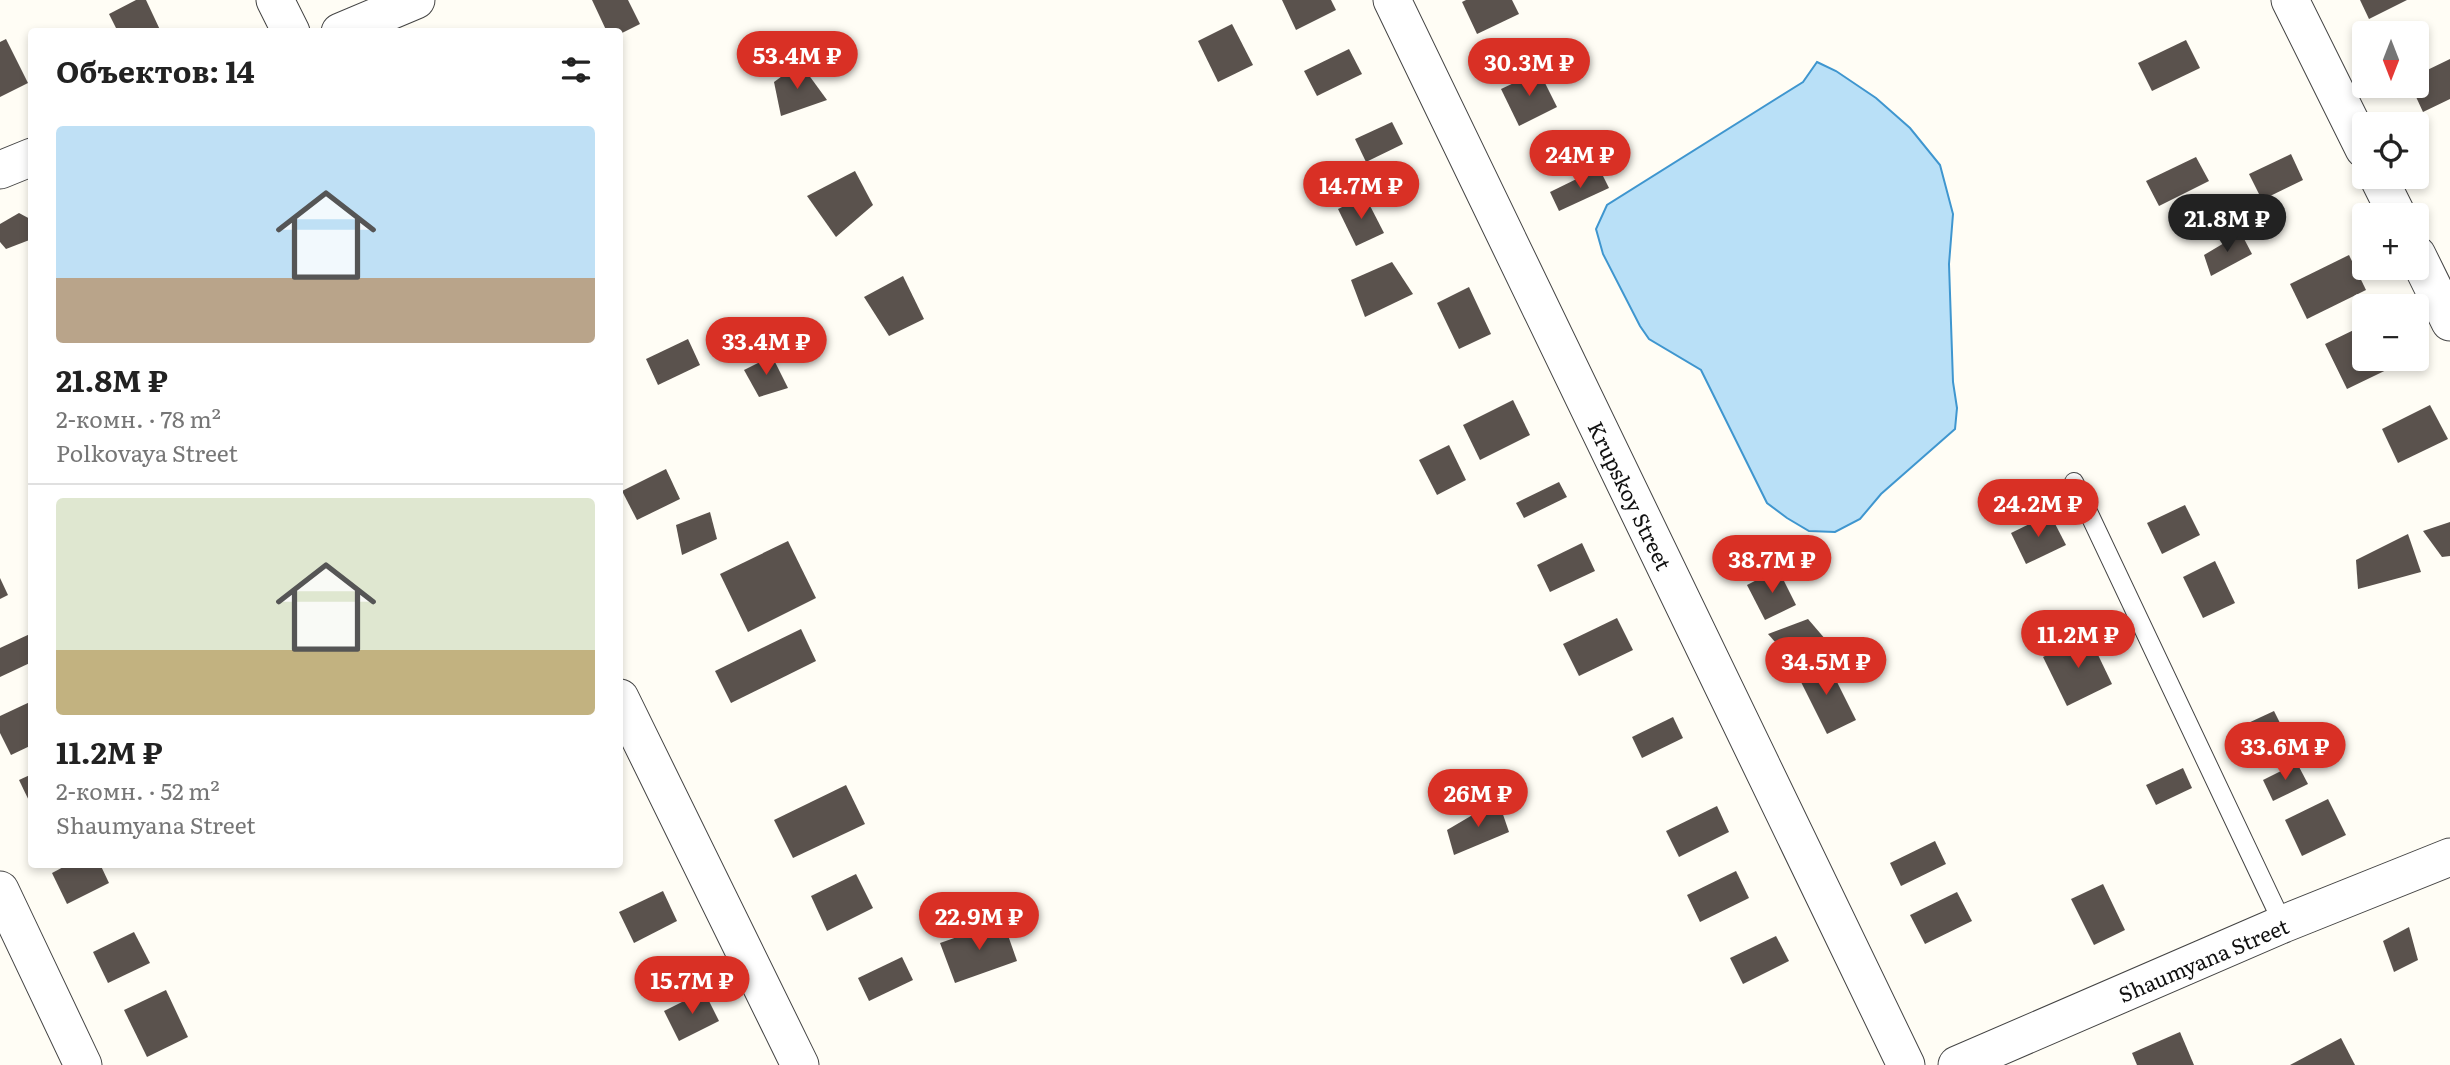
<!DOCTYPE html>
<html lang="ru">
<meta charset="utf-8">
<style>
:root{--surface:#fff;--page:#f2f2f2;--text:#222;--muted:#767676;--line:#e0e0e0;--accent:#d93025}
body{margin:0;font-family:Literata,serif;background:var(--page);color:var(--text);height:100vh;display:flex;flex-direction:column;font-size:26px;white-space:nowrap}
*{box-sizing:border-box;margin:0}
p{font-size:23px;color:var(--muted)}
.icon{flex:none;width:38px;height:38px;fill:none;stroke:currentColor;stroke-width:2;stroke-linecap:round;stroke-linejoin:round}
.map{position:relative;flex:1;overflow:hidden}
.side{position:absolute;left:28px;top:28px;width:595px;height:840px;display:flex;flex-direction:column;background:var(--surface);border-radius:7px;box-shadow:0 4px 10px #0003}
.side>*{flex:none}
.needle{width:46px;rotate:180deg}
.fabs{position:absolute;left:2352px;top:21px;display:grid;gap:14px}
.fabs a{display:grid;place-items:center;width:77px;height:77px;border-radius:7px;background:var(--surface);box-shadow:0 4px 10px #0003;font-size:35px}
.price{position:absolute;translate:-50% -60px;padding:0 16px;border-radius:24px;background:var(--accent);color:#fff;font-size:23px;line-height:46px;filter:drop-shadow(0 2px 4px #0008)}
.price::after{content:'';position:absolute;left:50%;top:42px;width:21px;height:16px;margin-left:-10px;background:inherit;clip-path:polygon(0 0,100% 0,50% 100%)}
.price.active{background:#222;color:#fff}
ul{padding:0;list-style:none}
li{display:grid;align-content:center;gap:14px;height:371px;padding:0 28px}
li+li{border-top:2px solid var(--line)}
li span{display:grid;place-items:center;height:217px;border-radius:7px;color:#555}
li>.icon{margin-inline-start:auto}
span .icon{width:126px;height:126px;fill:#fffc;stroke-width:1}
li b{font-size:30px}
h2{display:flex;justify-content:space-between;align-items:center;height:84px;padding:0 28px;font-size:30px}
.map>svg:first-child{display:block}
.water{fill:#b9e0f7;stroke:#3f96cf;stroke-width:2}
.building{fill:#5a524d}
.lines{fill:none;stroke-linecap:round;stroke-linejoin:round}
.service-casing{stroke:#444;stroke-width:20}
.minor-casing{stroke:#444;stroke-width:39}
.service{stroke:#fff;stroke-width:18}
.minor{stroke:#fff;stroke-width:37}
.labels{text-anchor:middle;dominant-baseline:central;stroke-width:7;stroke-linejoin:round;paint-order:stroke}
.street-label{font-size:21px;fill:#111;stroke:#fff}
</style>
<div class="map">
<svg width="2450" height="1065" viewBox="0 0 2450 1065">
<rect width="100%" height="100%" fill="#fffdf5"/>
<path class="water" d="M 1817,62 L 1836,71 L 1876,98 L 1910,128 L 1940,165 L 1953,214 L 1949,264 L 1953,382 L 1957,408 L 1955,429 L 1881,494 L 1860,519 L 1835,532 L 1809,531 L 1787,518 L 1767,503 L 1701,370 L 1649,339 L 1640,326 L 1603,254 L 1596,229 L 1607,205 L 1803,82 Z"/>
<g class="building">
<path d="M 136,0 L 146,0 L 161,32 L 118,32 L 109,14 Z"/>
<path d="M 592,0 L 628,0 L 640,24 L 620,34 L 620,32 L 607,32 Z"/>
<path d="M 1282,0 L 1331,0 L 1336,10 L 1296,30 Z"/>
<path d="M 1466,0 L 1512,0 L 1519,14 L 1477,34 L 1462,2 Z"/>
<path d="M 2360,0 L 2407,0 L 2369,19 Z"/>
<path d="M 1232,24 L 1253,65 L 1218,82 L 1198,41 Z"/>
<path d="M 6,39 L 28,83 L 0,97 L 0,42 Z"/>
<path d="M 2186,40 L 2200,68 L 2152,91 L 2138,63 Z"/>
<path d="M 1349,49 L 1362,74 L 1317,96 L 1304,71 Z"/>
<path d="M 2450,59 L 2450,99 L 2423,112 L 2411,86 L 2417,86 L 2417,75 Z"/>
<path d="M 800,63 L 827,100 L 781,116 L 774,82 Z"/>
<path d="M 1539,71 L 1557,107 L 1519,126 L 1501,89 Z"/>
<path d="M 1392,122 L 1403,144 L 1366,162 L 1355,139 Z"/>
<path d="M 2291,154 L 2303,180 L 2262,200 L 2249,174 Z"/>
<path d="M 2196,157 L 2209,181 L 2159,206 L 2146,181 Z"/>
<path d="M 1599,168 L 1609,188 L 1559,211 L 1550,192 Z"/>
<path d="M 855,171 L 873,205 L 836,237 L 807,196 Z"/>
<path d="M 1365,196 L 1384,233 L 1356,246 L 1338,209 Z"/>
<path d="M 19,213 L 32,220 L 32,239 L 6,249 L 0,242 L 0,224 Z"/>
<path d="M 2241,233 L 2252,254 L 2211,276 L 2204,255 Z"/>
<path d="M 2349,255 L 2366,290 L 2307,319 L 2290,284 Z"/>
<path d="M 1392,262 L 1413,294 L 1365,317 L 1351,280 Z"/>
<path d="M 903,276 L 924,319 L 889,336 L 864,297 Z"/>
<path d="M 1469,287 L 1491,334 L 1459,349 L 1437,303 Z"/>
<path d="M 2364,325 L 2364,359 L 2402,359 L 2403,362 L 2347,389 L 2325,344 Z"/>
<path d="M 688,339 L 700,365 L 658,385 L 646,359 Z"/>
<path d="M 772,356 L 788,388 L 759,397 L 744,370 Z"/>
<path d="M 1513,400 L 1530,435 L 1480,460 L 1463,425 Z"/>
<path d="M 2430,405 L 2448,439 L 2398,463 L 2382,429 Z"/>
<path d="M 1449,445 L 1466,480 L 1437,495 L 1419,460 Z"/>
<path d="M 666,469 L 680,499 L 637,520 L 622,491 Z"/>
<path d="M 1559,482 L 1567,497 L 1524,518 L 1516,503 Z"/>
<path d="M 2185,505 L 2200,535 L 2162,554 L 2147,523 Z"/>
<path d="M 710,512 L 717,539 L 682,555 L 676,525 Z"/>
<path d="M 2050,514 L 2066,545 L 2026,564 L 2011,533 Z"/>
<path d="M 2450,522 L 2450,556 L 2442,557 L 2423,531 Z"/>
<path d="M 2408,534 L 2421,572 L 2358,589 L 2356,560 Z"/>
<path d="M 788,541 L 816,598 L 748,632 L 720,574 Z"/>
<path d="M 1582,543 L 1595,571 L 1550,592 L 1537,565 Z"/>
<path d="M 2215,561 L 2235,603 L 2203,618 L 2183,577 Z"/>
<path d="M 1778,569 L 1796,605 L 1765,620 L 1747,585 Z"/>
<path d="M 0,578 L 8,595 L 0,599 Z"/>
<path d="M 1617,618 L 1633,650 L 1579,676 L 1563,644 Z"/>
<path d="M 1808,619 L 1826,640 L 1791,660 L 1768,634 Z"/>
<path d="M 801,629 L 816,661 L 731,703 L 715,671 Z"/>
<path d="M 32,633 L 32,662 L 0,677 L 0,648 Z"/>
<path d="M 2088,634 L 2112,684 L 2067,706 L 2043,657 Z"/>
<path d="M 1826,660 L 1856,720 L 1827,734 L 1797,674 Z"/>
<path d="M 32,701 L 32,745 L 11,755 L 0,733 L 0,716 Z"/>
<path d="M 2274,711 L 2289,741 L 2261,755 L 2246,724 Z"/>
<path d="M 1673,717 L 1683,738 L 1642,758 L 1632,737 Z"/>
<path d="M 2297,763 L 2308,784 L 2273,801 L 2263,780 Z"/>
<path d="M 2183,768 L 2192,788 L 2156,805 L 2146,785 Z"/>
<path d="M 32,774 L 32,807 L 19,780 Z"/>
<path d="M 846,785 L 865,824 L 793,858 L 774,820 Z"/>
<path d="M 2328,799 L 2346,835 L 2302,856 L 2285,820 Z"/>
<path d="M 1498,800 L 1509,832 L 1454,855 L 1447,830 Z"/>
<path d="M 1717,806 L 1729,832 L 1679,857 L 1666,831 Z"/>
<path d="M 1935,841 L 1946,864 L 1901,886 L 1890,863 Z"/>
<path d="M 69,864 L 100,864 L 109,883 L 67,904 L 52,873 Z"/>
<path d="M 1736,871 L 1749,898 L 1700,922 L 1687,895 Z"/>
<path d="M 856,874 L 873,908 L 827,931 L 811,896 Z"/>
<path d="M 2103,884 L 2125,930 L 2094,945 L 2071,899 Z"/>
<path d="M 663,891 L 677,921 L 634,943 L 619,912 Z"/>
<path d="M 1957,892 L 1972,921 L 1925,944 L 1910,915 Z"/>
<path d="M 1003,921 L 1017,961 L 955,983 L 940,943 Z"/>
<path d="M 2409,927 L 2418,960 L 2394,972 L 2383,941 Z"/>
<path d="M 134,932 L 150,963 L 108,983 L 93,952 Z"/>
<path d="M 1776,936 L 1789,961 L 1743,984 L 1730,958 Z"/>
<path d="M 902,957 L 913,980 L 869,1001 L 858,978 Z"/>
<path d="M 166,990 L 188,1037 L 147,1057 L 124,1010 Z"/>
<path d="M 704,991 L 719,1021 L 679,1041 L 664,1011 Z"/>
<path d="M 2180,1032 L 2194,1065 L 2137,1065 L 2132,1053 Z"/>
<path d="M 2341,1038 L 2355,1065 L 2290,1065 Z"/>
</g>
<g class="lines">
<defs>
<path id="service" d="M 2074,482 L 2283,924"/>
<g id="minor">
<path d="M 275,0 L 291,32"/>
<path d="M 1392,0 L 1906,1065"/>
<path d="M 2290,0 L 2364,149"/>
<path d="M 340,32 L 416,0"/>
<path d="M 0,170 L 32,157"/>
<path d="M 2378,177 L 2397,215"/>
<path d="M 2417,255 L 2450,322"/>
<path d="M 620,698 L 800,1065"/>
<path d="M 0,890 L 83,1065"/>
<path d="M 1957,1065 L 2283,924 L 2450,857"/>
</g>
</defs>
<use href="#service" class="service-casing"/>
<use href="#minor" class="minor-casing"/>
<use href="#service" class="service"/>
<use href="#minor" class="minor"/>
</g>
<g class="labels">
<g class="street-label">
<text transform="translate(1631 495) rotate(64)">Krupskoy Street</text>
<text transform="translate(2203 959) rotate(-23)">Shaumyana Street</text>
</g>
</g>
</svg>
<div class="fabs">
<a><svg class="needle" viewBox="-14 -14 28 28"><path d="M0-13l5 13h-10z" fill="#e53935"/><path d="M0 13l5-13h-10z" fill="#767676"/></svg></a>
<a><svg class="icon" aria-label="locate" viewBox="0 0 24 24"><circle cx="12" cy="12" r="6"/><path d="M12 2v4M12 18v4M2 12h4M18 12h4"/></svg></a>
<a>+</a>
<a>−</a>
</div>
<b class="price" style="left:797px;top:91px">53.4M ₽</b>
<b class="price" style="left:1529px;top:98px">30.3M ₽</b>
<b class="price" style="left:1580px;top:190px">24M ₽</b>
<b class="price" style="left:1361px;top:221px">14.7M ₽</b>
<b class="price active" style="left:2227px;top:254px">21.8M ₽</b>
<b class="price" style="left:766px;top:377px">33.4M ₽</b>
<b class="price" style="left:2038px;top:539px">24.2M ₽</b>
<b class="price" style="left:1772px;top:595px">38.7M ₽</b>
<b class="price" style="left:2078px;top:670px">11.2M ₽</b>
<b class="price" style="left:1826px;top:697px">34.5M ₽</b>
<b class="price" style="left:2285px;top:782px">33.6M ₽</b>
<b class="price" style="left:1478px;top:829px">26M ₽</b>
<b class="price" style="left:979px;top:952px">22.9M ₽</b>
<b class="price" style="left:692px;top:1016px">15.7M ₽</b>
<section class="side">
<h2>Объектов: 14<svg class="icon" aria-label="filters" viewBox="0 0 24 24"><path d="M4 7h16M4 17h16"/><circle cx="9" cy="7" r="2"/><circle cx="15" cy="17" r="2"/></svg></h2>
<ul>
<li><span style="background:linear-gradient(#bfe0f5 70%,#b9a48a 0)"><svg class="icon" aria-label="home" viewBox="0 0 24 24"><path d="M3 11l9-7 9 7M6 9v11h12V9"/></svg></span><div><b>21.8M ₽</b><p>2-комн. · 78 m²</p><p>Polkovaya Street</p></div></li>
<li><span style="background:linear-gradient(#dfe7d0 70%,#c2b280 0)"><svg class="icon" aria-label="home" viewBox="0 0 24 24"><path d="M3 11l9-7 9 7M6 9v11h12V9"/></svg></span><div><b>11.2M ₽</b><p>2-комн. · 52 m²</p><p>Shaumyana Street</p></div></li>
</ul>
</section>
</div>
